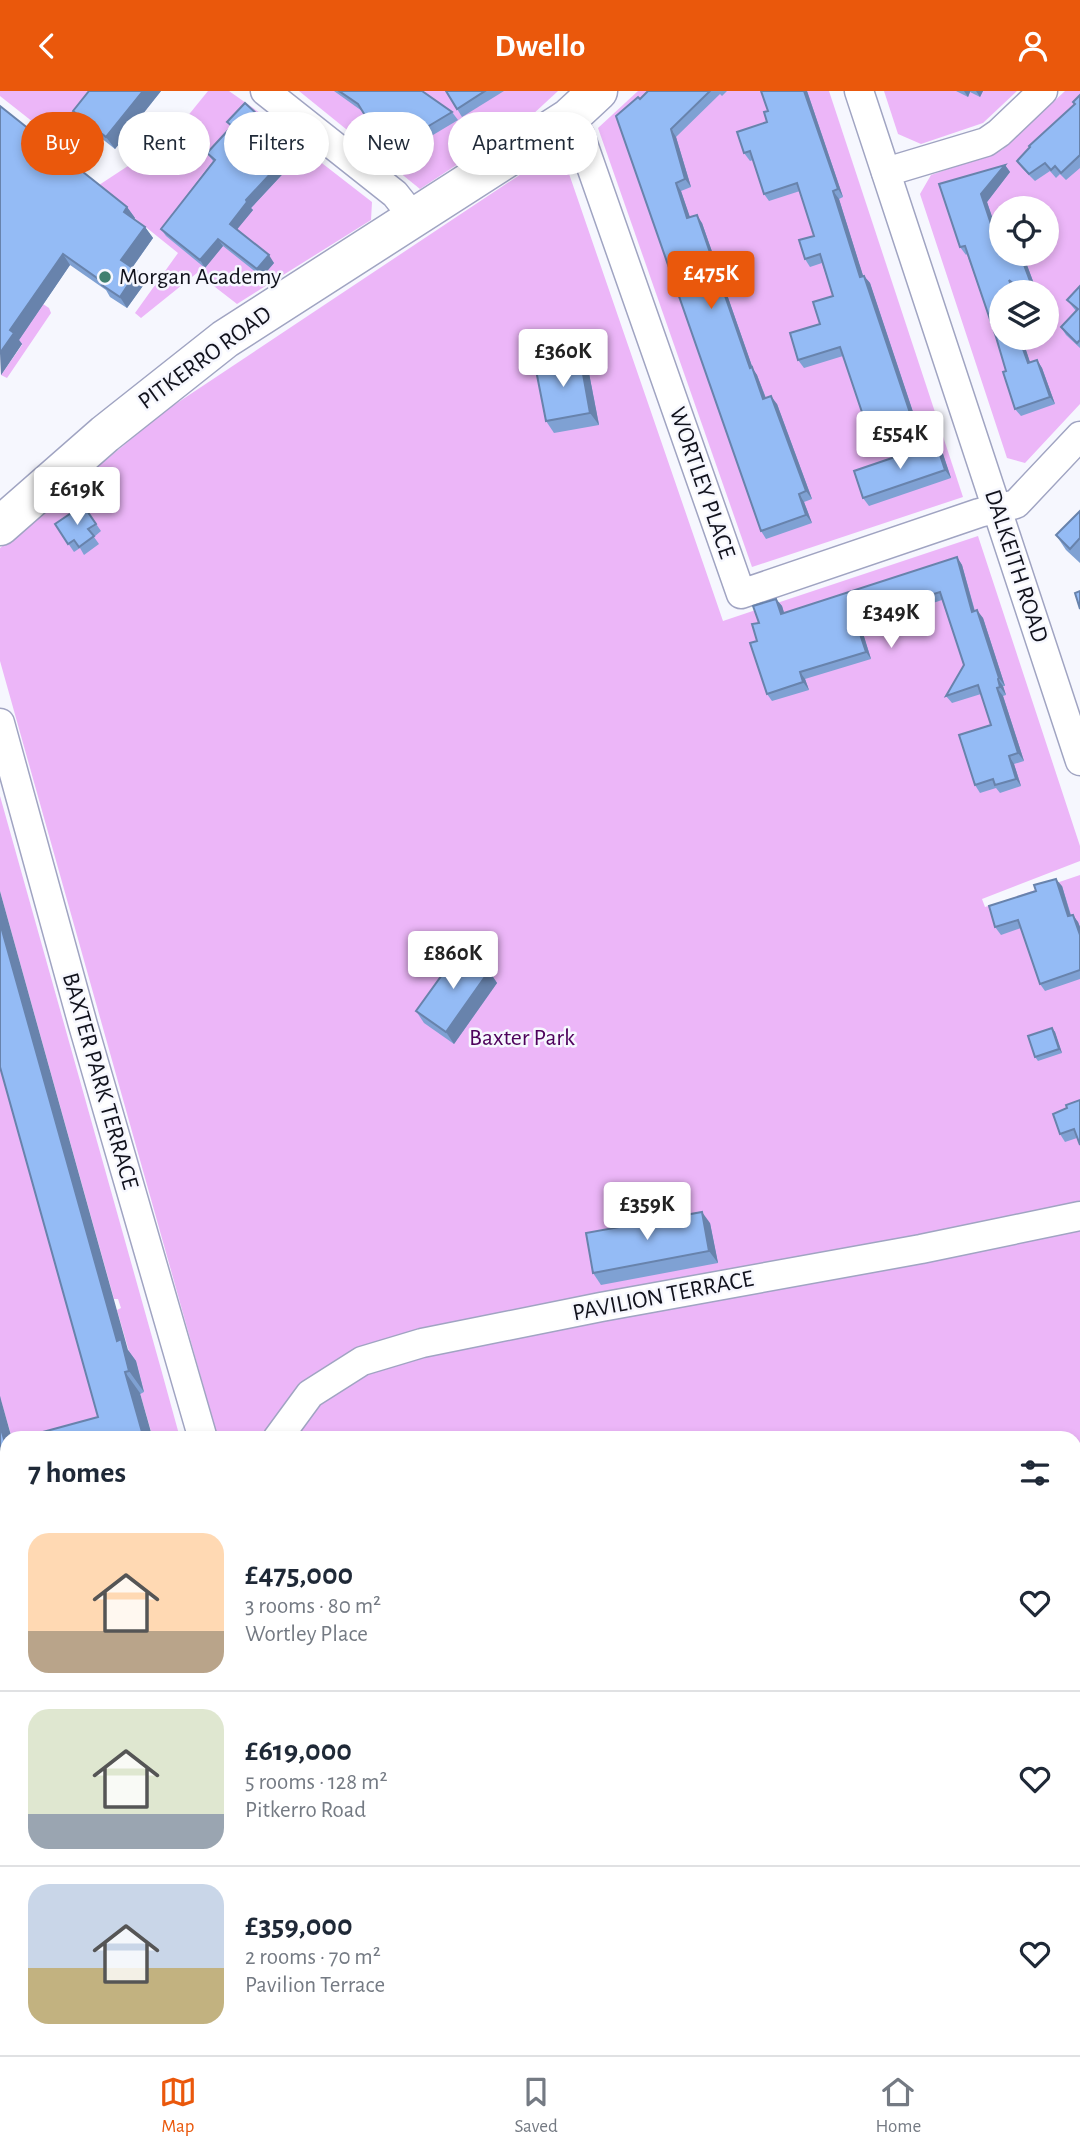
<!DOCTYPE html>
<meta charset="utf-8">
<style>
:root{--surface:#fff;--page:#f6f6f7;--text:#1f2937;--muted:#747a83;--line:#e0e1e3;--accent:#ea580c}
body{margin:0;font-family:"Alegreya Sans",sans-serif;background:var(--page);color:var(--text);height:100vh;display:flex;flex-direction:column;font-size:26px;white-space:nowrap}
*{box-sizing:border-box;margin:0}
p{font-size:23px;color:var(--muted)}
.icon{flex:none;width:38px;height:38px;fill:none;stroke:currentColor;stroke-width:2;stroke-linecap:round;stroke-linejoin:round}
.map{position:relative;flex:1;overflow:hidden}
.details{position:absolute;left:0px;top:1340px;width:1082px;height:625px;display:flex;flex-direction:column;background:var(--surface);border-radius:21px 21px 0 0;box-shadow:0 4px 10px #0003}
.details>*{flex:none}
.top-card{position:absolute;left:21px;top:21px;width:700px;height:63px;display:flex;gap:14px}
.tools{position:absolute;left:989px;top:105px;display:grid;gap:14px}
.tools a{display:grid;place-items:center;width:70px;height:70px;border-radius:50%;background:var(--surface);box-shadow:0 4px 10px #0003;font-size:35px}
.price{position:absolute;translate:-50% -60px;padding:0 16px;border-radius:7px;background:#fff;color:#222;font-size:23px;line-height:46px;filter:drop-shadow(0 2px 4px #0008)}
.price::after{content:'';position:absolute;left:50%;top:42px;width:21px;height:16px;margin-left:-10px;background:inherit;clip-path:polygon(0 0,100% 0,50% 100%)}
.price.current{background:var(--accent);color:#fff}
ul{padding:0;list-style:none}
li{display:flex;align-items:center;gap:21px;height:175px;padding:0 28px}
li+li{border-top:2px solid var(--line)}
li span{display:grid;place-items:center;flex:none;width:196px;height:140px;border-radius:21px;color:#555}
li>.icon{margin-inline-start:auto}
span .icon{width:84px;height:84px;fill:#fffc;stroke-width:1}
li b{font-size:30px}
h2{display:flex;justify-content:space-between;align-items:center;height:84px;padding:0 28px;font-size:30px}
.tag{padding:0 24px;border-radius:32px;background:var(--surface);box-shadow:0 4px 10px #0003;font-size:24px;line-height:63px}
.tag.current{background:var(--accent);color:#fff}
header{display:flex;justify-content:space-between;align-items:center;height:91px;padding:0 28px;background:var(--accent);color:#fff;font-size:32px;font-weight:600}
.menu{display:flex;justify-content:space-around;align-items:center;height:98px;border-top:2px solid var(--line);background:var(--surface);font-size:19px;color:var(--muted)}
.menu a{display:grid;justify-items:center;gap:4px}
.menu .current{color:var(--accent)}
.map>svg:first-child{display:block}
.green{fill:#ecb6f8;fill-rule:evenodd}
.lines{fill:none;stroke-linecap:round;stroke-linejoin:round}
.street-casing{stroke:#a0a4c2;stroke-width:31}
.secondary-casing{stroke:#a0a4c2;stroke-width:41}
.street{stroke:#fff;stroke-width:28}
.secondary{stroke:#fff;stroke-width:38}
.wall{fill:#7fa1d3}
.shaded-wall{fill:#6883ac}
.building{fill:#94bbf5;stroke:#6883ac;stroke-width:2}
.poi-dot{fill:#408070;stroke:#f6f7fe;stroke-width:2.5}
.labels{text-anchor:middle;dominant-baseline:central;stroke-width:5;stroke-linejoin:round;paint-order:stroke}
.poi-label{font-size:24px;fill:#11121c;stroke:#f6f7fe;text-anchor:start}
.street-label{font-size:24px;fill:#11121c;stroke:#f6f7fe}
.park-label{font-size:24px;fill:#4e025c;stroke:#f6f7fe}
</style>
<header><svg class="icon" aria-label="back" viewBox="0 0 24 24"><path d="M15 5l-7 7 7 7"/></svg>Dwello<svg class="icon" aria-label="person" viewBox="0 0 24 24"><circle cx="12" cy="8" r="4"/><path d="M4 21q1-7 8-7t8 7"/></svg></header>
<div class="map">
<svg width="1080" height="1964" viewBox="0 0 1080 1964">
<rect width="100%" height="100%" fill="#f6f7fe"/>
<g class="green">
<path d="M 0,0 L 89,0 L 52,46 L 0,5 Z"/>
<path d="M 208,0 L 229,0 L 280,36 L 305,59 L 372,111 L 371,129 L 237,213 L 197,182 L 141,227 L 135,222 L 178,162 L 96,96 L 169,48 Z"/>
<path d="M 299,0 L 558,0 L 531,25 L 420,98 Z"/>
<path d="M 638,0 L 829,0 L 963,406 L 752,476 L 598,37 Z"/>
<path d="M 884,0 L 1017,0 L 983,32 L 921,53 L 898,43 Z"/>
<path d="M 1065,0 L 1080,0 L 1080,313 L 1025,372 L 1007,367 L 920,103 L 931,84 L 1002,59 ZM 1001,117 L 1046,117 L 1046,163 L 1001,163 ZM 1001,201 L 1046,201 L 1046,247 L 1001,247 Z"/>
<path d="M 548,65 L 566,74 L 723,530 L 978,445 L 1080,755 L 1080,770 L 982,808 L 985,816 L 1080,784 L 1080,1964 L 390,1964 L 389,1958 L 1074,1958 L 1074,1348 L 218,1347 L 0,570 L 0,457 L 165,320 Z"/>
<path d="M 43,213 L 49,217 L 51,222 L 7,287 L 1,284 L 22,254 L 17,250 Z"/>
<path d="M 0,705 L 161,1278 L 180,1347 L 153,1347 L 140,1302 L 144,1301 L 136,1270 L 132,1271 L 117,1219 L 121,1217 L 118,1208 L 114,1208 L 0,800 Z"/>
<path d="M 0,944 L 110,1347 L 12,1347 L 0,1306 Z"/>
<path d="M 7,1477 L 7,1609 L 0,1610 L 0,1479 Z"/>
<path d="M 7,1678 L 7,1741 L 0,1705 L 0,1684 Z"/>
<path d="M 7,1892 L 7,1928 L 0,1930 L 0,1893 Z"/>
</g>
<g class="lines">
<defs>
<g id="street">
<path d="M 265,0 L 395,103 L 414,127"/>
<path d="M 859,0 L 1080,670"/>
<path d="M 569,27 L 580,44 L 741,503 L 979,422 L 1016,413 L 1080,345"/>
<path d="M 886,81 L 986,51 L 999,42 L 1043,0"/>
<path d="M 0,632 L 83,934 L 203,1348"/>
<path d="M 277,1348 L 310,1303 L 362,1270 L 422,1252 L 601,1216 L 921,1158 L 1080,1125"/>
<path d="M 0,1445 L 7,1443"/>
<path d="M 0,1664 L 7,1659"/>
<path d="M 0,1786 L 7,1812"/>
<path d="M 371,1958 L 372,1964"/>
</g>
<path id="secondary" d="M 0,435 L 105,343 L 225,248 L 569,27 L 598,0"/>
</defs>
<use href="#street" class="street-casing"/>
<use href="#secondary" class="secondary-casing"/>
<use href="#street" class="street"/>
<use href="#secondary" class="secondary"/>
</g>
<g class="wall">
<path d="M 89,0 L 161,0 L 115,58 L 82,32 L 73,20 Z"/>
<path d="M 334,0 L 422,0 L 452,21 L 458,29 L 393,68 L 362,20 Z"/>
<path d="M 446,0 L 504,0 L 462,26 Z"/>
<path d="M 648,0 L 727,0 L 722,5 L 720,3 L 676,46 L 691,96 L 681,100 L 690,127 L 702,132 L 753,278 L 757,284 L 766,307 L 777,313 L 812,408 L 804,411 L 812,432 L 766,448 L 761,440 L 640,8 Z"/>
<path d="M 761,0 L 807,0 L 843,106 L 839,108 L 863,185 L 864,185 L 870,192 L 916,330 L 873,344 L 867,336 L 843,265 L 804,277 L 798,269 L 820,233 L 833,205 L 822,172 L 810,176 L 805,168 L 814,145 L 800,100 L 769,110 L 764,103 L 753,69 L 750,70 L 744,62 L 767,31 L 768,20 Z"/>
<path d="M 956,0 L 983,0 L 980,6 L 970,1 L 968,6 Z"/>
<path d="M 1080,4 L 1080,77 L 1066,89 L 1060,83 L 1056,87 L 1050,80 L 1035,90 L 1022,77 L 1017,70 L 1075,13 Z"/>
<path d="M 0,15 L 127,116 L 135,127 L 134,128 L 145,136 L 153,147 L 132,177 L 137,180 L 145,192 L 127,217 L 110,206 L 106,199 L 70,174 L 19,249 L 22,253 L 1,284 Z"/>
<path d="M 227,31 L 269,34 L 299,52 L 305,59 L 251,117 L 253,119 L 237,138 L 274,172 L 262,186 L 223,155 L 205,177 L 166,145 L 161,138 L 213,70 L 207,62 L 231,36 Z"/>
<path d="M 1005,74 L 1010,81 L 987,111 L 998,144 L 1001,163 L 1035,163 L 1024,166 L 1037,201 L 1020,201 L 1015,196 L 1001,247 L 1022,247 L 1030,272 L 1037,269 L 1042,277 L 1055,313 L 1021,325 L 1015,318 L 1006,280 L 996,246 L 967,163 L 966,164 L 960,156 Z"/>
<path d="M 1080,195 L 1080,257 L 1066,244 L 1061,236 L 1076,220 L 1067,209 Z"/>
<path d="M 588,277 L 599,334 L 554,342 L 546,330 Z"/>
<path d="M 942,360 L 951,387 L 869,415 L 863,407 Z"/>
<path d="M 83,414 L 101,440 L 94,446 L 99,453 L 84,464 L 80,457 L 74,461 L 55,433 Z"/>
<path d="M 1080,420 L 1080,472 L 1066,459 L 1056,444 Z"/>
<path d="M 957,466 L 962,474 L 975,520 L 983,527 L 1005,595 L 1003,595 L 1006,604 L 1003,605 L 1024,670 L 1014,673 L 1021,695 L 1000,702 L 996,697 L 980,702 L 975,694 L 991,634 L 981,603 L 952,612 L 946,605 L 964,574 L 942,509 L 861,536 L 871,568 L 805,588 L 809,599 L 772,610 L 767,603 L 757,550 L 759,532 L 776,508 L 782,515 L 784,522 Z"/>
<path d="M 1062,795 L 1071,824 L 1078,831 L 1080,836 L 1080,888 L 1045,900 L 1040,893 L 1021,837 L 1001,844 L 995,836 Z"/>
<path d="M 489,880 L 497,892 L 454,953 L 424,932 L 416,920 Z"/>
<path d="M 1052,937 L 1055,941 L 1062,962 L 1038,970 L 1035,966 Z"/>
<path d="M 1067,1017 L 1077,1047 L 1065,1051 L 1060,1043 Z"/>
<path d="M 710,1132 L 718,1172 L 601,1194 L 593,1182 Z"/>
<path d="M 128,1259 L 136,1270 L 144,1301 L 98,1326 Z"/>
<path d="M 0,1305 L 7,1348 L 7,1416 L 0,1418 Z"/>
<path d="M 7,1585 L 7,1641 L 0,1642 L 0,1586 Z"/>
<path d="M 7,1834 L 7,1892 L 0,1893 L 0,1836 Z"/>
</g>
<g class="shaded-wall">
<path d="M 143,0 L 161,0 L 115,58 L 106,46 Z"/>
<path d="M 804,0 L 807,0 L 843,106 L 838,98 Z"/>
<path d="M 964,0 L 970,0 L 970,1 L 968,6 Z"/>
<path d="M 976,0 L 983,0 L 980,6 Z"/>
<path d="M 671,38 L 676,46 L 691,96 L 685,88 Z"/>
<path d="M 299,52 L 305,59 L 251,117 L 253,119 L 235,141 L 230,133 L 246,109 Z"/>
<path d="M 1005,74 L 1010,81 L 987,111 L 1001,152 L 995,145 L 981,103 Z"/>
<path d="M 676,92 L 681,100 L 693,135 L 687,127 Z"/>
<path d="M 833,100 L 839,108 L 866,194 L 860,186 Z"/>
<path d="M 127,116 L 135,127 L 131,132 L 124,121 Z"/>
<path d="M 697,124 L 702,132 L 753,278 L 757,284 L 769,316 L 763,308 L 750,277 Z"/>
<path d="M 145,136 L 153,147 L 129,181 L 121,169 Z"/>
<path d="M 218,148 L 223,155 L 205,177 L 200,169 Z"/>
<path d="M 63,163 L 70,174 L 19,249 L 22,253 L 1,284 L 0,262 L 10,239 Z"/>
<path d="M 1020,163 L 1022,163 L 1024,166 L 1037,201 L 1034,201 Z"/>
<path d="M 269,164 L 274,172 L 262,186 L 257,178 Z"/>
<path d="M 137,180 L 145,192 L 127,217 L 120,206 Z"/>
<path d="M 864,185 L 870,192 L 916,330 L 910,322 Z"/>
<path d="M 1009,189 L 1015,196 L 1016,201 L 1014,201 Z"/>
<path d="M 1019,247 L 1022,247 L 1033,280 L 1028,272 Z"/>
<path d="M 580,266 L 588,277 L 599,334 L 590,322 Z"/>
<path d="M 1037,269 L 1042,277 L 1055,313 L 1050,306 Z"/>
<path d="M 771,305 L 777,313 L 812,408 L 806,400 Z"/>
<path d="M 936,352 L 942,360 L 951,387 L 945,379 Z"/>
<path d="M 799,403 L 804,411 L 812,432 L 806,424 Z"/>
<path d="M 957,466 L 962,474 L 977,529 L 972,521 Z"/>
<path d="M 776,508 L 782,515 L 787,531 L 781,523 Z"/>
<path d="M 977,519 L 983,527 L 1005,595 L 999,587 Z"/>
<path d="M 855,528 L 861,536 L 871,568 L 866,561 Z"/>
<path d="M 800,581 L 805,588 L 809,599 L 803,591 Z"/>
<path d="M 998,588 L 1003,595 L 1006,604 L 1000,596 Z"/>
<path d="M 997,597 L 1003,605 L 1024,670 L 1018,662 Z"/>
<path d="M 1009,665 L 1014,673 L 1021,695 L 1016,688 Z"/>
<path d="M 1056,788 L 1062,795 L 1073,833 L 1068,825 Z"/>
<path d="M 0,800 L 128,1259 L 136,1270 L 144,1301 L 129,1280 L 117,1250 L 0,832 Z"/>
<path d="M 1073,824 L 1078,831 L 1080,836 L 1080,844 Z"/>
<path d="M 489,880 L 497,892 L 454,953 L 446,941 Z"/>
<path d="M 1052,937 L 1055,941 L 1062,962 L 1059,958 Z"/>
<path d="M 702,1121 L 710,1132 L 718,1172 L 709,1160 Z"/>
<path d="M 125,1281 L 140,1302 L 153,1348 L 144,1348 Z"/>
<path d="M 0,1305 L 12,1348 L 7,1348 L 7,1354 L 5,1351 L 0,1335 Z"/>
<path d="M 314,1958 L 320,1958 L 322,1964 L 316,1964 Z"/>
</g>
<g class="building">
<path d="M 89,0 L 143,0 L 106,46 L 73,20 Z"/>
<path d="M 339,0 L 422,0 L 452,21 L 387,60 L 358,13 Z"/>
<path d="M 446,0 L 485,0 L 457,18 Z"/>
<path d="M 648,0 L 710,0 L 671,38 L 685,88 L 676,92 L 687,127 L 697,124 L 750,277 L 752,276 L 763,308 L 771,305 L 806,400 L 799,403 L 806,424 L 761,440 L 616,25 L 638,6 L 640,8 Z"/>
<path d="M 761,0 L 804,0 L 838,98 L 833,100 L 860,186 L 864,185 L 910,322 L 867,336 L 840,256 L 798,269 L 790,242 L 820,233 L 813,211 L 833,205 L 820,163 L 805,168 L 799,149 L 814,145 L 797,92 L 764,103 L 750,60 L 744,62 L 737,41 L 767,31 L 764,21 L 768,20 Z"/>
<path d="M 1080,4 L 1080,64 L 1061,82 L 1055,75 L 1051,79 L 1045,72 L 1029,83 L 1017,70 L 1030,56 L 1029,55 L 1075,13 L 1073,11 Z"/>
<path d="M 245,12 L 269,34 L 274,28 L 299,52 L 246,109 L 247,111 L 230,133 L 269,164 L 257,178 L 218,148 L 200,169 L 161,138 L 215,69 L 207,62 L 232,35 L 227,31 Z"/>
<path d="M 0,15 L 127,116 L 124,121 L 145,136 L 121,169 L 137,180 L 120,206 L 102,194 L 104,192 L 63,163 L 10,239 L 14,242 L 0,262 Z"/>
<path d="M 1005,74 L 981,103 L 995,145 L 1001,143 L 1001,163 L 1020,163 L 1034,201 L 1023,201 L 1009,189 L 1014,201 L 1001,201 L 1001,247 L 1019,247 L 1028,272 L 1037,269 L 1050,306 L 1015,318 L 1003,281 L 1006,280 L 996,246 L 965,155 L 960,156 L 939,93 Z"/>
<path d="M 1080,195 L 1080,249 L 1077,252 L 1061,236 L 1078,218 L 1067,209 Z"/>
<path d="M 580,266 L 590,322 L 546,330 L 535,274 Z"/>
<path d="M 936,352 L 945,379 L 863,407 L 854,380 Z"/>
<path d="M 83,414 L 96,433 L 88,438 L 94,445 L 79,456 L 74,449 L 68,453 L 55,433 Z"/>
<path d="M 1080,420 L 1080,447 L 1070,458 L 1056,444 Z"/>
<path d="M 957,466 L 972,521 L 977,519 L 999,587 L 998,588 L 1000,596 L 997,597 L 1018,662 L 1009,665 L 1016,688 L 995,694 L 993,688 L 975,694 L 959,644 L 991,634 L 978,594 L 946,605 L 964,574 L 940,501 L 855,528 L 866,561 L 800,581 L 803,591 L 767,603 L 750,552 L 757,550 L 752,533 L 759,532 L 753,515 L 776,508 L 781,523 Z"/>
<path d="M 1080,500 L 1080,518 L 1075,502 Z"/>
<path d="M 1056,788 L 1068,825 L 1073,824 L 1080,844 L 1080,879 L 1040,893 L 1018,829 L 995,836 L 989,815 L 1036,800 L 1034,794 Z"/>
<path d="M 0,832 L 117,1250 L 121,1248 L 129,1280 L 125,1281 L 144,1348 L 17,1348 L 98,1326 L 0,976 Z"/>
<path d="M 460,859 L 489,880 L 446,941 L 416,920 Z"/>
<path d="M 1052,937 L 1059,958 L 1035,966 L 1028,945 Z"/>
<path d="M 1080,1009 L 1080,1054 L 1074,1038 L 1060,1043 L 1053,1023 L 1067,1017 L 1066,1014 Z"/>
<path d="M 702,1121 L 709,1160 L 593,1182 L 586,1142 Z"/>
<path d="M 0,1335 L 5,1351 L 7,1350 L 7,1390 L 0,1392 Z"/>
<path d="M 7,1452 L 7,1476 L 1,1454 Z"/>
<path d="M 7,1585 L 7,1617 L 0,1618 L 0,1586 Z"/>
<path d="M 7,1834 L 7,1868 L 0,1869 L 0,1836 Z"/>
<path d="M 278,1958 L 314,1958 L 316,1964 L 279,1964 Z"/>
</g>
<circle class="poi-dot" cx="105" cy="186" r="7"/>
<g class="labels">
<g class="poi-label">
<text x="119" y="186">Morgan Academy</text>
</g>
<g class="street-label">
<text transform="translate(205 267) rotate(-36)">PITKERRO ROAD</text>
<text transform="translate(702 392) rotate(71)">WORTLEY PLACE</text>
<text transform="translate(1016 475) rotate(72)">DALKEITH ROAD</text>
<text transform="translate(100 990) rotate(74)">BAXTER PARK TERRACE</text>
<text transform="translate(663 1205) rotate(-11)">PAVILION TERRACE</text>
</g>
<g class="park-label">
<text x="522" y="947">Baxter Park</text>
</g>
</g>
</svg>
<div class="tools">
<a><svg class="icon" aria-label="locate" viewBox="0 0 24 24"><circle cx="12" cy="12" r="6"/><path d="M12 2v4M12 18v4M2 12h4M18 12h4"/></svg></a>
<a><svg class="icon" aria-label="layers" viewBox="0 0 24 24"><path d="M12 4l9 5-9 5-9-5zM3 14l9 5 9-5"/></svg></a>
</div>
<b class="price current" style="left:711px;top:220px">£475K</b>
<b class="price" style="left:563px;top:298px">£360K</b>
<b class="price" style="left:900px;top:380px">£554K</b>
<b class="price" style="left:77px;top:436px">£619K</b>
<b class="price" style="left:891px;top:559px">£349K</b>
<b class="price" style="left:453px;top:900px">£860K</b>
<b class="price" style="left:647px;top:1151px">£359K</b>
<div class="top-card">
<a class="tag current">Buy</a>
<a class="tag">Rent</a>
<a class="tag">Filters</a>
<a class="tag">New</a>
<a class="tag">Apartment</a>
</div>
<section class="details">
<h2>7 homes<svg class="icon" aria-label="filters" viewBox="0 0 24 24"><path d="M4 7h16M4 17h16"/><circle cx="9" cy="7" r="2"/><circle cx="15" cy="17" r="2"/></svg></h2>
<ul>
<li><span style="background:linear-gradient(#ffd9b3 70%,#b9a48a 0)"><svg class="icon" aria-label="home" viewBox="0 0 24 24"><path d="M3 11l9-7 9 7M6 9v11h12V9"/></svg></span><div><b>£475,000</b><p>3 rooms · 80 m²</p><p>Wortley Place</p></div><svg class="icon" aria-label="heart" viewBox="0 0 24 24"><path d="M12 20l-8-8c-3-5 5-10 8-4 3-6 11-1 8 4z"/></svg></li>
<li><span style="background:linear-gradient(#dfe7d0 75%,#9aa5b1 0)"><svg class="icon" aria-label="home" viewBox="0 0 24 24"><path d="M3 11l9-7 9 7M6 9v11h12V9"/></svg></span><div><b>£619,000</b><p>5 rooms · 128 m²</p><p>Pitkerro Road</p></div><svg class="icon" aria-label="heart" viewBox="0 0 24 24"><path d="M12 20l-8-8c-3-5 5-10 8-4 3-6 11-1 8 4z"/></svg></li>
<li><span style="background:linear-gradient(#c9d6e8 60%,#c2b280 0)"><svg class="icon" aria-label="home" viewBox="0 0 24 24"><path d="M3 11l9-7 9 7M6 9v11h12V9"/></svg></span><div><b>£359,000</b><p>2 rooms · 70 m²</p><p>Pavilion Terrace</p></div><svg class="icon" aria-label="heart" viewBox="0 0 24 24"><path d="M12 20l-8-8c-3-5 5-10 8-4 3-6 11-1 8 4z"/></svg></li>
</ul>
</section>
</div>
<nav class="menu">
<a class="current"><svg class="icon" aria-label="map" viewBox="0 0 24 24"><path d="M3 6l6-2 6 2 6-2v14l-6 2-6-2-6 2zM9 4v14M15 6v14"/></svg>Map</a>
<a><svg class="icon" aria-label="saved" viewBox="0 0 24 24"><path d="M7 4h10v16l-5-4-5 4z"/></svg>Saved</a>
<a><svg class="icon" aria-label="home" viewBox="0 0 24 24"><path d="M3 11l9-7 9 7M6 9v11h12V9"/></svg>Home</a>
</nav>
